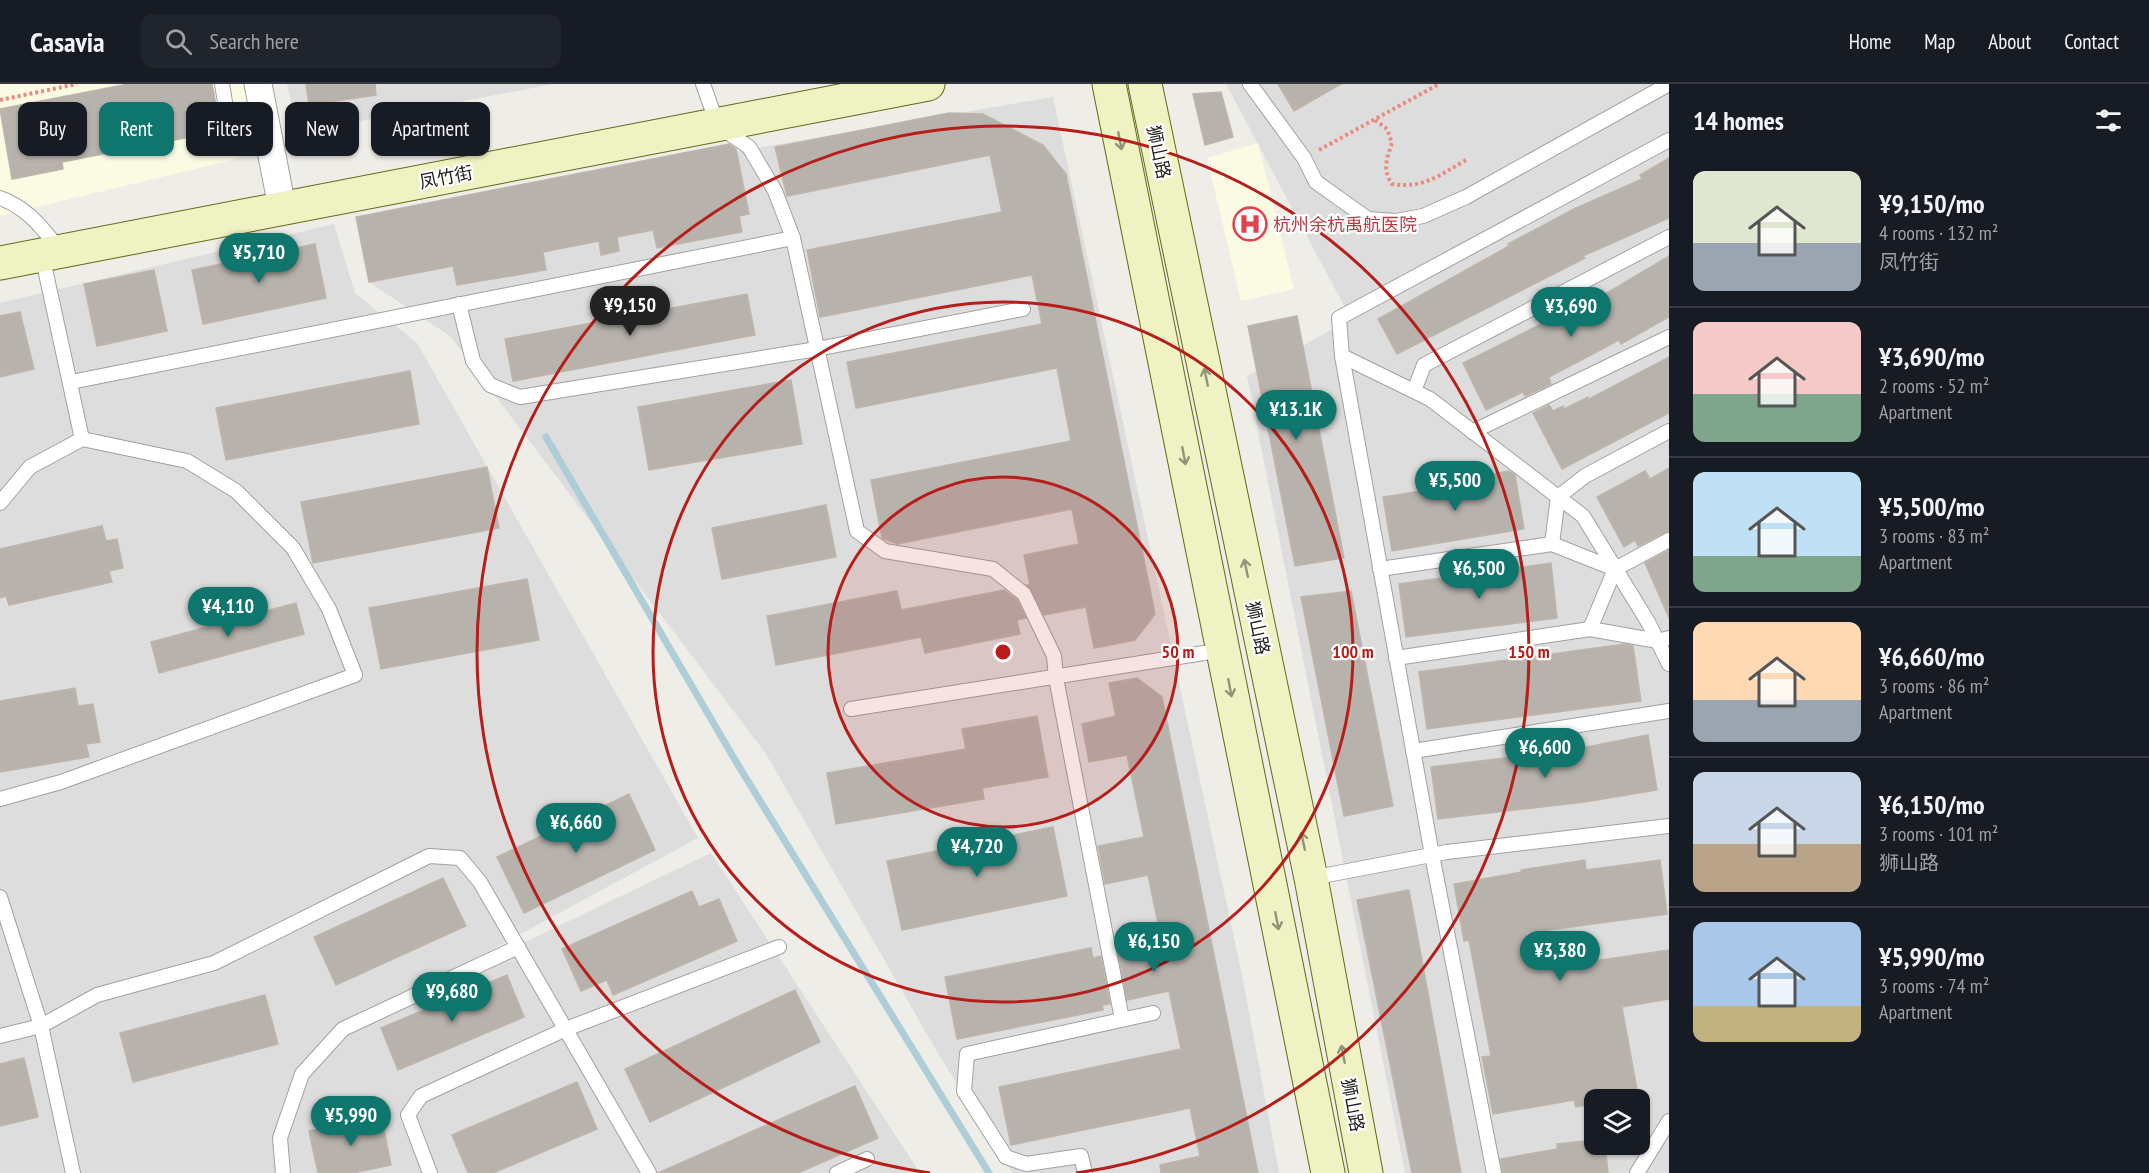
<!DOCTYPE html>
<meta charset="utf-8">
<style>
:root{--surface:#171b24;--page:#20242c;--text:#f1f3f6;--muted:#9ea1a6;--line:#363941;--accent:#0f766e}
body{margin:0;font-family:"PT Sans Narrow","Noto Sans SC",sans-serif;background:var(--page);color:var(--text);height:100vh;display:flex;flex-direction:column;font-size:22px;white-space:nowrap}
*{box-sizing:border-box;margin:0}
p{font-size:20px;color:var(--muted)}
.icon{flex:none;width:33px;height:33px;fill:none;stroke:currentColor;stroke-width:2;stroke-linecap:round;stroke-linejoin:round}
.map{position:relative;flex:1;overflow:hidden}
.drawer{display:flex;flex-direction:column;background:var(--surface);width:480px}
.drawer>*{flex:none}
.top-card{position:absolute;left:18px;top:18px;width:570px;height:54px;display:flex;gap:12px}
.tools{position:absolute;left:1584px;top:1005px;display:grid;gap:12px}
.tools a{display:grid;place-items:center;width:66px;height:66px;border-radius:12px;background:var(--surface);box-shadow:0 2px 4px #0004;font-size:30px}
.price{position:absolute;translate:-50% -51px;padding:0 14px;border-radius:21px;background:var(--accent);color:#fff;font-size:20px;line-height:39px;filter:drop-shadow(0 2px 3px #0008)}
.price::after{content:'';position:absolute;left:50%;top:36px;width:18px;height:14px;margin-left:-9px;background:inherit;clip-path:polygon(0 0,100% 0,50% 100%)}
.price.on{background:#222;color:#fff}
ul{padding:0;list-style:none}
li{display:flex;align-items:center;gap:18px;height:150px;padding:0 24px}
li+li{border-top:2px solid var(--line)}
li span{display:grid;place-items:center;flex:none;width:168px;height:120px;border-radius:12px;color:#555}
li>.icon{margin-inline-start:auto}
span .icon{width:72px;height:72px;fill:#fffc;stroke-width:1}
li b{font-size:26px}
h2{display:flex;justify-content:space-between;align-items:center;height:72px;padding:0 24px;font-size:26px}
.tag{padding:0 21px;border-radius:12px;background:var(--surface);box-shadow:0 2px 4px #0004;font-size:21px;line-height:54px}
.tag.on{background:var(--accent);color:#fff}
header{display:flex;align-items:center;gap:36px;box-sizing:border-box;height:84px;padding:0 30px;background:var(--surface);border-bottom:2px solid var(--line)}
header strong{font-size:28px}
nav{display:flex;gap:33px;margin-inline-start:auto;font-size:21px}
.search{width:420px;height:54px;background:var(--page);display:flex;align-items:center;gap:15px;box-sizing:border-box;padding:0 21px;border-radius:12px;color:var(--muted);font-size:22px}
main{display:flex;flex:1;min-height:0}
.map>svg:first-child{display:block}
.residential{fill:#dedddd;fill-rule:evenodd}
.education{fill:#fbfbe4}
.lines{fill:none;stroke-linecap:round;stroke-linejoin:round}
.stream{stroke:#adcdd7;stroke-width:7}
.building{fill:#b8b2ad;stroke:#bfb5ab;stroke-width:1.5}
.lane-casing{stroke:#a1a1a1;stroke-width:16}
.street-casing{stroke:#a1a1a1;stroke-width:29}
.secondary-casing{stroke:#5f6b13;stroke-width:35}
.path{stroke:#e98c7e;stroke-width:4;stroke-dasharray:3 3;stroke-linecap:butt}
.lane{stroke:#fff;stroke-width:14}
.street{stroke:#fff;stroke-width:27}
.secondary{stroke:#eff2c2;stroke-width:33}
.oneway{stroke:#929479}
.ring{fill:none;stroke:#b71d19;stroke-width:3}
.labels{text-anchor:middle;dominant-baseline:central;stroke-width:4.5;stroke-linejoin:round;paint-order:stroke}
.street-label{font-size:18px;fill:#202020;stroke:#fff}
.health-label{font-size:18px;fill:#be3a42;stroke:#fff;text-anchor:start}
.centre{fill:#b71d19;stroke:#fff;stroke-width:3}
.ring-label{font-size:18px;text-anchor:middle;font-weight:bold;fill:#b71d19;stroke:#fff;stroke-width:4.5;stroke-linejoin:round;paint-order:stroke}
</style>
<header>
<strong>Casavia</strong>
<div class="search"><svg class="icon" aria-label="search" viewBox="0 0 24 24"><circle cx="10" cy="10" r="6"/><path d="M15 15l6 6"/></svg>Search here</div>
<nav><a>Home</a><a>Map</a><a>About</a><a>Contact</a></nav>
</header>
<main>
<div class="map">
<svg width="1669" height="1089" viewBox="0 0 1669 1089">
<rect width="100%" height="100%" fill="#efede7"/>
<g class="residential">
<path d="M 287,0 L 553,0 L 298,49 Z"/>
<path d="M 1226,0 L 1669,0 L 1669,1089 L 1405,1089 L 1247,292 L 1351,235 ZM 1594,1016 L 1640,1016 L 1640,1060 L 1594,1060 Z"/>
<path d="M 1053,13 L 1243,896 L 1279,1089 L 1013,1089 L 936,966 L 766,670 L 450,252 L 369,198 L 356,133 Z"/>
<path d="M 334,140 L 355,209 L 417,259 L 698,754 L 360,937 L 711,769 L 920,1089 L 0,1089 L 0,219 Z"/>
</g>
<g class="education">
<path d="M 0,0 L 244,0 L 255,53 L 236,75 L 0,132 Z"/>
<path d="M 1258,59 L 1294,205 L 1241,217 L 1207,74 Z"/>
</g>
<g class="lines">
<path class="stream" d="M 546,353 L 738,681 L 989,1089"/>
</g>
<g class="building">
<path d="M 128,0 L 212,0 L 221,47 L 62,78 L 63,85 L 12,95 L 0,25 Z"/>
<path d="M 306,0 L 375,0 L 376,11 L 309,21 Z"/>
<path d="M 1278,0 L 1341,0 L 1294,27 Z"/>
<path d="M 1221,8 L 1233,53 L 1205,61 L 1193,10 Z"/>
<path d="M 949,29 L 983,30 L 1043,61 L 1066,90 L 1155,530 L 1135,556 L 1094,564 L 1086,523 L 1044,531 L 1027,501 L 1030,501 L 1024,471 L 1079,460 L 1072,425 L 897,460 L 882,454 L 871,396 L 1071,357 L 1057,284 L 856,324 L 847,278 L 1042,240 L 1032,191 L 820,233 L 807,166 L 1002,128 L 990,71 L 787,112 L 775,63 Z"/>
<path d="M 729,60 L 736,65 L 749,130 L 739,132 L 742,148 L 657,164 L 653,146 L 617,153 L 619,167 L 601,171 L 599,157 L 543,168 L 546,186 L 457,201 L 453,182 L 369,198 L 356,133 Z"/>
<path d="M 1669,74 L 1669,134 L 1583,172 L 1585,174 L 1397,270 L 1378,235 L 1509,162 L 1508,160 L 1574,125 L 1642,95 L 1640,91 Z"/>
<path d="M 315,160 L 326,214 L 203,240 L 192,186 Z"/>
<path d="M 1669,172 L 1669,233 L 1621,260 L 1619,256 L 1549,293 L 1551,300 L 1525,312 L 1523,308 L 1486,326 L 1463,279 L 1589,216 L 1590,219 Z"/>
<path d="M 154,186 L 167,247 L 97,262 L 84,200 Z"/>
<path d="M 747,210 L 755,251 L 513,297 L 505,255 Z"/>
<path d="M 20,228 L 34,285 L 0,293 L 0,232 Z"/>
<path d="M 1297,232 L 1344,474 L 1295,482 L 1248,242 Z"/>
<path d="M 1669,273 L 1669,329 L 1562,385 L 1533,329 L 1549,321 L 1553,327 L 1563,322 L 1564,325 L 1588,313 L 1589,315 Z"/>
<path d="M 410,287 L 419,340 L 226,376 L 216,324 Z"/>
<path d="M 791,296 L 802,360 L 649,386 L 638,323 Z"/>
<path d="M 487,383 L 499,444 L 313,479 L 301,418 Z"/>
<path d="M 1669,384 L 1669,447 L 1638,462 L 1635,456 L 1624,463 L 1597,413 L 1645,387 L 1650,395 Z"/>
<path d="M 1509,387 L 1515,391 L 1524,445 L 1392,467 L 1383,413 L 1458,401 L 1457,396 Z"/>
<path d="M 826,421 L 836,473 L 722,495 L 712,444 Z"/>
<path d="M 102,442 L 106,457 L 117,455 L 123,484 L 109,487 L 112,498 L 9,521 L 6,512 L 0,514 L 0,465 Z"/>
<path d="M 1669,466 L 1669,534 L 1645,479 Z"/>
<path d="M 1551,479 L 1557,534 L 1406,553 L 1399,500 Z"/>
<path d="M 527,495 L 539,556 L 381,585 L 369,524 Z"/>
<path d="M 1004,506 L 1017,516 L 1026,534 L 1017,536 L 1020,550 L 925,569 L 921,553 L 776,581 L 767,532 L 897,507 L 901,526 Z"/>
<path d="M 1351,507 L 1393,722 L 1344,732 L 1301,513 Z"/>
<path d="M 296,519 L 304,550 L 159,589 L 151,558 Z"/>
<path d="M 1625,560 L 1633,562 L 1641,617 L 1427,645 L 1419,588 Z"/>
<path d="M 1137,594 L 1162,613 L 1258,1089 L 1161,1089 L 1160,1081 L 1200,1072 L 1190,1024 L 1011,1061 L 999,1003 L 1181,965 L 1169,907 L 1127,916 L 1118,868 L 1162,859 L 1148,791 L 1105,800 L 1098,762 L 1144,753 L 1127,671 L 1089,678 L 1082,640 L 1116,632 L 1109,599 Z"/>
<path d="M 75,604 L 78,622 L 93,620 L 100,658 L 86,660 L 89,673 L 0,688 L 0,617 Z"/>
<path d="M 1037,632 L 1048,693 L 982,704 L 984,715 L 836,740 L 827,689 L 966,665 L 962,645 Z"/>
<path d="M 1648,651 L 1657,706 L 1585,718 L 1438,735 L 1431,683 L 1576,665 Z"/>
<path d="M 629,710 L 655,766 L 524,829 L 497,773 Z"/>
<path d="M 1053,743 L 1067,812 L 902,846 L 887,777 Z"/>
<path d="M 1585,776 L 1586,786 L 1660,776 L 1667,830 L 1526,849 L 1533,886 L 1669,866 L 1669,915 L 1622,923 L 1638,1011 L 1615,1016 L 1594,1016 L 1594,1020 L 1576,1023 L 1574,1016 L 1493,1030 L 1482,973 L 1491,972 L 1469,856 L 1464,857 L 1454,800 L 1522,788 L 1521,786 Z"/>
<path d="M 443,794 L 466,842 L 336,901 L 314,853 Z"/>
<path d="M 1409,806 L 1461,1089 L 1412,1089 L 1357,816 Z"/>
<path d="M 692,807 L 699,823 L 719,815 L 737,857 L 613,911 L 607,896 L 581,907 L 562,865 Z"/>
<path d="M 1091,864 L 1093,874 L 1101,872 L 1110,920 L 1102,921 L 1103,926 L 957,955 L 945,893 Z"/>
<path d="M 507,891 L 524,933 L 398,986 L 381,944 Z"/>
<path d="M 795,906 L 820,958 L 650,1038 L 625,985 Z"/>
<path d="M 265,911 L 278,960 L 133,998 L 120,949 Z"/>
<path d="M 24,974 L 38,1033 L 0,1042 L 0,980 Z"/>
<path d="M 577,998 L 597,1045 L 493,1089 L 468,1089 L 452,1051 Z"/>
<path d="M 855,1002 L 878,1054 L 798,1089 L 658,1089 Z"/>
<path d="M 381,1031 L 391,1081 L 353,1089 L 318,1089 L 309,1047 Z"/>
<path d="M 1594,1056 L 1594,1060 L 1605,1060 L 1608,1089 L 1503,1089 L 1500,1075 L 1557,1065 L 1557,1060 Z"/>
</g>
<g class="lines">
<defs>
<g id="lane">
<path d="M 222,0 L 227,30 L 232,35 L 235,48"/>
<path d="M 703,0 L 718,42 L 749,63 L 775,107 L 793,154 L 857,447 L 885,467 L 993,485 L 1024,510 L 1054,572 L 1056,594 L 1122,935"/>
<path d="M 1250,0 L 1304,74 L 1316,98 L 1368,135 L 1396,137 L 1423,132 L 1466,113 L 1669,0"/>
<path d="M 1669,56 L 1339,234 L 1342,272 L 1430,315 L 1583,432 L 1648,538 L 1669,580"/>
<path d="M 0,114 C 28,124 42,144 60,166"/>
<path d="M 42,171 L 82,355"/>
<path d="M 459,220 L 473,277 L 490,301 L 520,313 L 817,265 L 1023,225"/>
<path d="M 1342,272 L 1432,771 L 1494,1089"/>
<path d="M 71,298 L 793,154"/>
<path d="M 1414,307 L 1424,281 L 1669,153"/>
<path d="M 1472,348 L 1669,253"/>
<path d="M 0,419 L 30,383 L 82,355 L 187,377 L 236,407 L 293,464 L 329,525 L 355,591 L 61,698 L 0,715"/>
<path d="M 1552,460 L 1558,413 L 1585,392 L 1669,347"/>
<path d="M 1380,485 L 1552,460 L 1615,485 L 1669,456"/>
<path d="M 1590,545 L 1658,557 L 1669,554"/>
<path d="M 1396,574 L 1590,545 L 1615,485"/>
<path d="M 851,625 L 1223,566"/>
<path d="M 1413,667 L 1669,627"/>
<path d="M 1311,794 L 1447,768 L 1669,742"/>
<path d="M 0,813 L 41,942 L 73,1089"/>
<path d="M 0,952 L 41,942 L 97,911 L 214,879 L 429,772 L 460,774 L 480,798 L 649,1089"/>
<path d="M 283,1089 L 280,1054 L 302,990 L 343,945 L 518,863"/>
<path d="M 430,1089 L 408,1031 L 421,1012 L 566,945 L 779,863"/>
<path d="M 837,1089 L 867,1075"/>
<path d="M 1085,1089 L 1081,1072 L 1026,1080 L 1006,1073 L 964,1007 L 967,970 L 1153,929"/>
<path d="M 1637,1089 L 1669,1037"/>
</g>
<path id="street" d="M 258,0 L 282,123"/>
<g id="secondary">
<path d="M 1109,0 L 1328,1089"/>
<path d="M 1145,0 L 1311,794 L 1366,1089"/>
<path d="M 0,179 L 928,0"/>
</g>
</defs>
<use href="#lane" class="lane-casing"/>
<use href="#street" class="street-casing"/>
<use href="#secondary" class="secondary-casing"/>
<g class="path">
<path d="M 0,16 L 77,0"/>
<path d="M 1375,36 L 1387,45 L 1392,59 C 1387,74 1382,86 1392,100 C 1423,105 1440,91 1466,76"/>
<path d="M 1319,66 L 1439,0"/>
</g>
<use href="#lane" class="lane"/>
<use href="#street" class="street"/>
<use href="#secondary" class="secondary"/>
</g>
<defs><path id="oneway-shaft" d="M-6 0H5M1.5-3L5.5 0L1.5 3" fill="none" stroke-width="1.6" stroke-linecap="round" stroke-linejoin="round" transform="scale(1.5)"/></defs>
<g class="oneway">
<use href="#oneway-shaft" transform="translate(1120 57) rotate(79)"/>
<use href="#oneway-shaft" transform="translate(1206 293) rotate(-102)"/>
<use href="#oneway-shaft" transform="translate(1184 372) rotate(79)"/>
<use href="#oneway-shaft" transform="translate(1246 484) rotate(-102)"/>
<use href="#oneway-shaft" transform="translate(1230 604) rotate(79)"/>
<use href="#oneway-shaft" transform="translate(1303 757) rotate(-102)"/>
<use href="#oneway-shaft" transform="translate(1277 837) rotate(79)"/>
<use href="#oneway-shaft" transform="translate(1343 970) rotate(-101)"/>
</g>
<circle cx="1003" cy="568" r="175" fill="#b71d19" fill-opacity=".12"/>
<g class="ring">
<circle cx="1003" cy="568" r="175"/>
<circle cx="1003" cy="568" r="350"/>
<path d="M930 1089A526 526 0 1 1 1076 1089"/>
</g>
<defs>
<symbol id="hospital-ring" viewBox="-11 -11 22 22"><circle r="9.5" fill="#fff" stroke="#e0444e" stroke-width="1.5"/><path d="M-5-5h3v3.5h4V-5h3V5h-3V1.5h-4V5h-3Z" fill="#e0444e"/></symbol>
</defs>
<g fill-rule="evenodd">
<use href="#hospital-ring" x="1231" y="121" width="38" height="38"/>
</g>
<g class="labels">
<g class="street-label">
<text transform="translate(1159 68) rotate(78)">狮山路</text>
<text transform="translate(446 93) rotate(-11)">凤竹街</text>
<text transform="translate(1258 544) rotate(78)">狮山路</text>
<text transform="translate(1353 1021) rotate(79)">狮山路</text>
</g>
<g class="health-label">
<text x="1273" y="140">杭州余杭禹航医院</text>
</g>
</g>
<circle cx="1003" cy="568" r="9" class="centre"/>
<g class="ring-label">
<text x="1178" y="574">50 m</text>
<text x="1353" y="574">100 m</text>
<text x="1529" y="574">150 m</text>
</g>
</svg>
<div class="tools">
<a><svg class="icon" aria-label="layers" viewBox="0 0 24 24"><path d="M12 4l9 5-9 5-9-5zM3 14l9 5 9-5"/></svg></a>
</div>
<b class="price" style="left:259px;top:200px">¥5,710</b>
<b class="price on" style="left:630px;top:253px">¥9,150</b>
<b class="price" style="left:1571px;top:254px">¥3,690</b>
<b class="price" style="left:1296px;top:357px">¥13.1K</b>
<b class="price" style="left:1455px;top:428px">¥5,500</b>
<b class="price" style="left:1479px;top:516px">¥6,500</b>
<b class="price" style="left:228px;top:554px">¥4,110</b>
<b class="price" style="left:1545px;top:695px">¥6,600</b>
<b class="price" style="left:576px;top:770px">¥6,660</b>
<b class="price" style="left:977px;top:794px">¥4,720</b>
<b class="price" style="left:1154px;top:889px">¥6,150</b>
<b class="price" style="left:1560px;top:898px">¥3,380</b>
<b class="price" style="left:452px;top:939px">¥9,680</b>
<b class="price" style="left:351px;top:1063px">¥5,990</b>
<div class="top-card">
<a class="tag">Buy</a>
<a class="tag on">Rent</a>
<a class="tag">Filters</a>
<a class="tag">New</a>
<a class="tag">Apartment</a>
</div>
</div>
<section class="drawer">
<h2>14 homes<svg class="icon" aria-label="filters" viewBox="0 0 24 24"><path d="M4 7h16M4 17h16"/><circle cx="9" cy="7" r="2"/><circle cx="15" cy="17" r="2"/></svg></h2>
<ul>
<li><span style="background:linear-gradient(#dfe7d0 60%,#9aa5b1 0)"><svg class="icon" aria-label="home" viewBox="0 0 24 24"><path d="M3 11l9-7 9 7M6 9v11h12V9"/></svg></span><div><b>¥9,150/mo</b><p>4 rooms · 132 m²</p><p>凤竹街</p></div></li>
<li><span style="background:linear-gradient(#f6c9c9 60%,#7fa58c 0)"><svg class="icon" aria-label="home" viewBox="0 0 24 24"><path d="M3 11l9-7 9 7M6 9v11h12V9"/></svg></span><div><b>¥3,690/mo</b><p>2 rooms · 52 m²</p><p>Apartment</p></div></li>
<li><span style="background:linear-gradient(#bfe0f5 70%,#7fa58c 0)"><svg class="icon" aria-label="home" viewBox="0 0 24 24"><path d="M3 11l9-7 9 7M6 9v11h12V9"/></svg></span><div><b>¥5,500/mo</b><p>3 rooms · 83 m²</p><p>Apartment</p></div></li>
<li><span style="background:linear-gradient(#ffd9b3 65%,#9aa5b1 0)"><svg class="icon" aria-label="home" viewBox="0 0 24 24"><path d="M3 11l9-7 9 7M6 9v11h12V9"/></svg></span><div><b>¥6,660/mo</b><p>3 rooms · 86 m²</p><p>Apartment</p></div></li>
<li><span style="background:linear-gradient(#c9d6e8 60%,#b9a48a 0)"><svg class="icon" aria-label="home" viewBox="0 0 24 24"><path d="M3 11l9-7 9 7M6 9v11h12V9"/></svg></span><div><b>¥6,150/mo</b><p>3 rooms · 101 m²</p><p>狮山路</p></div></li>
<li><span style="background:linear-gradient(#a9c7e8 70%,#c2b280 0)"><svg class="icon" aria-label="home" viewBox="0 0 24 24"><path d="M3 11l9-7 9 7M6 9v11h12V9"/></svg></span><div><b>¥5,990/mo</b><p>3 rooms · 74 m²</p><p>Apartment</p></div></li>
</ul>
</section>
</main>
